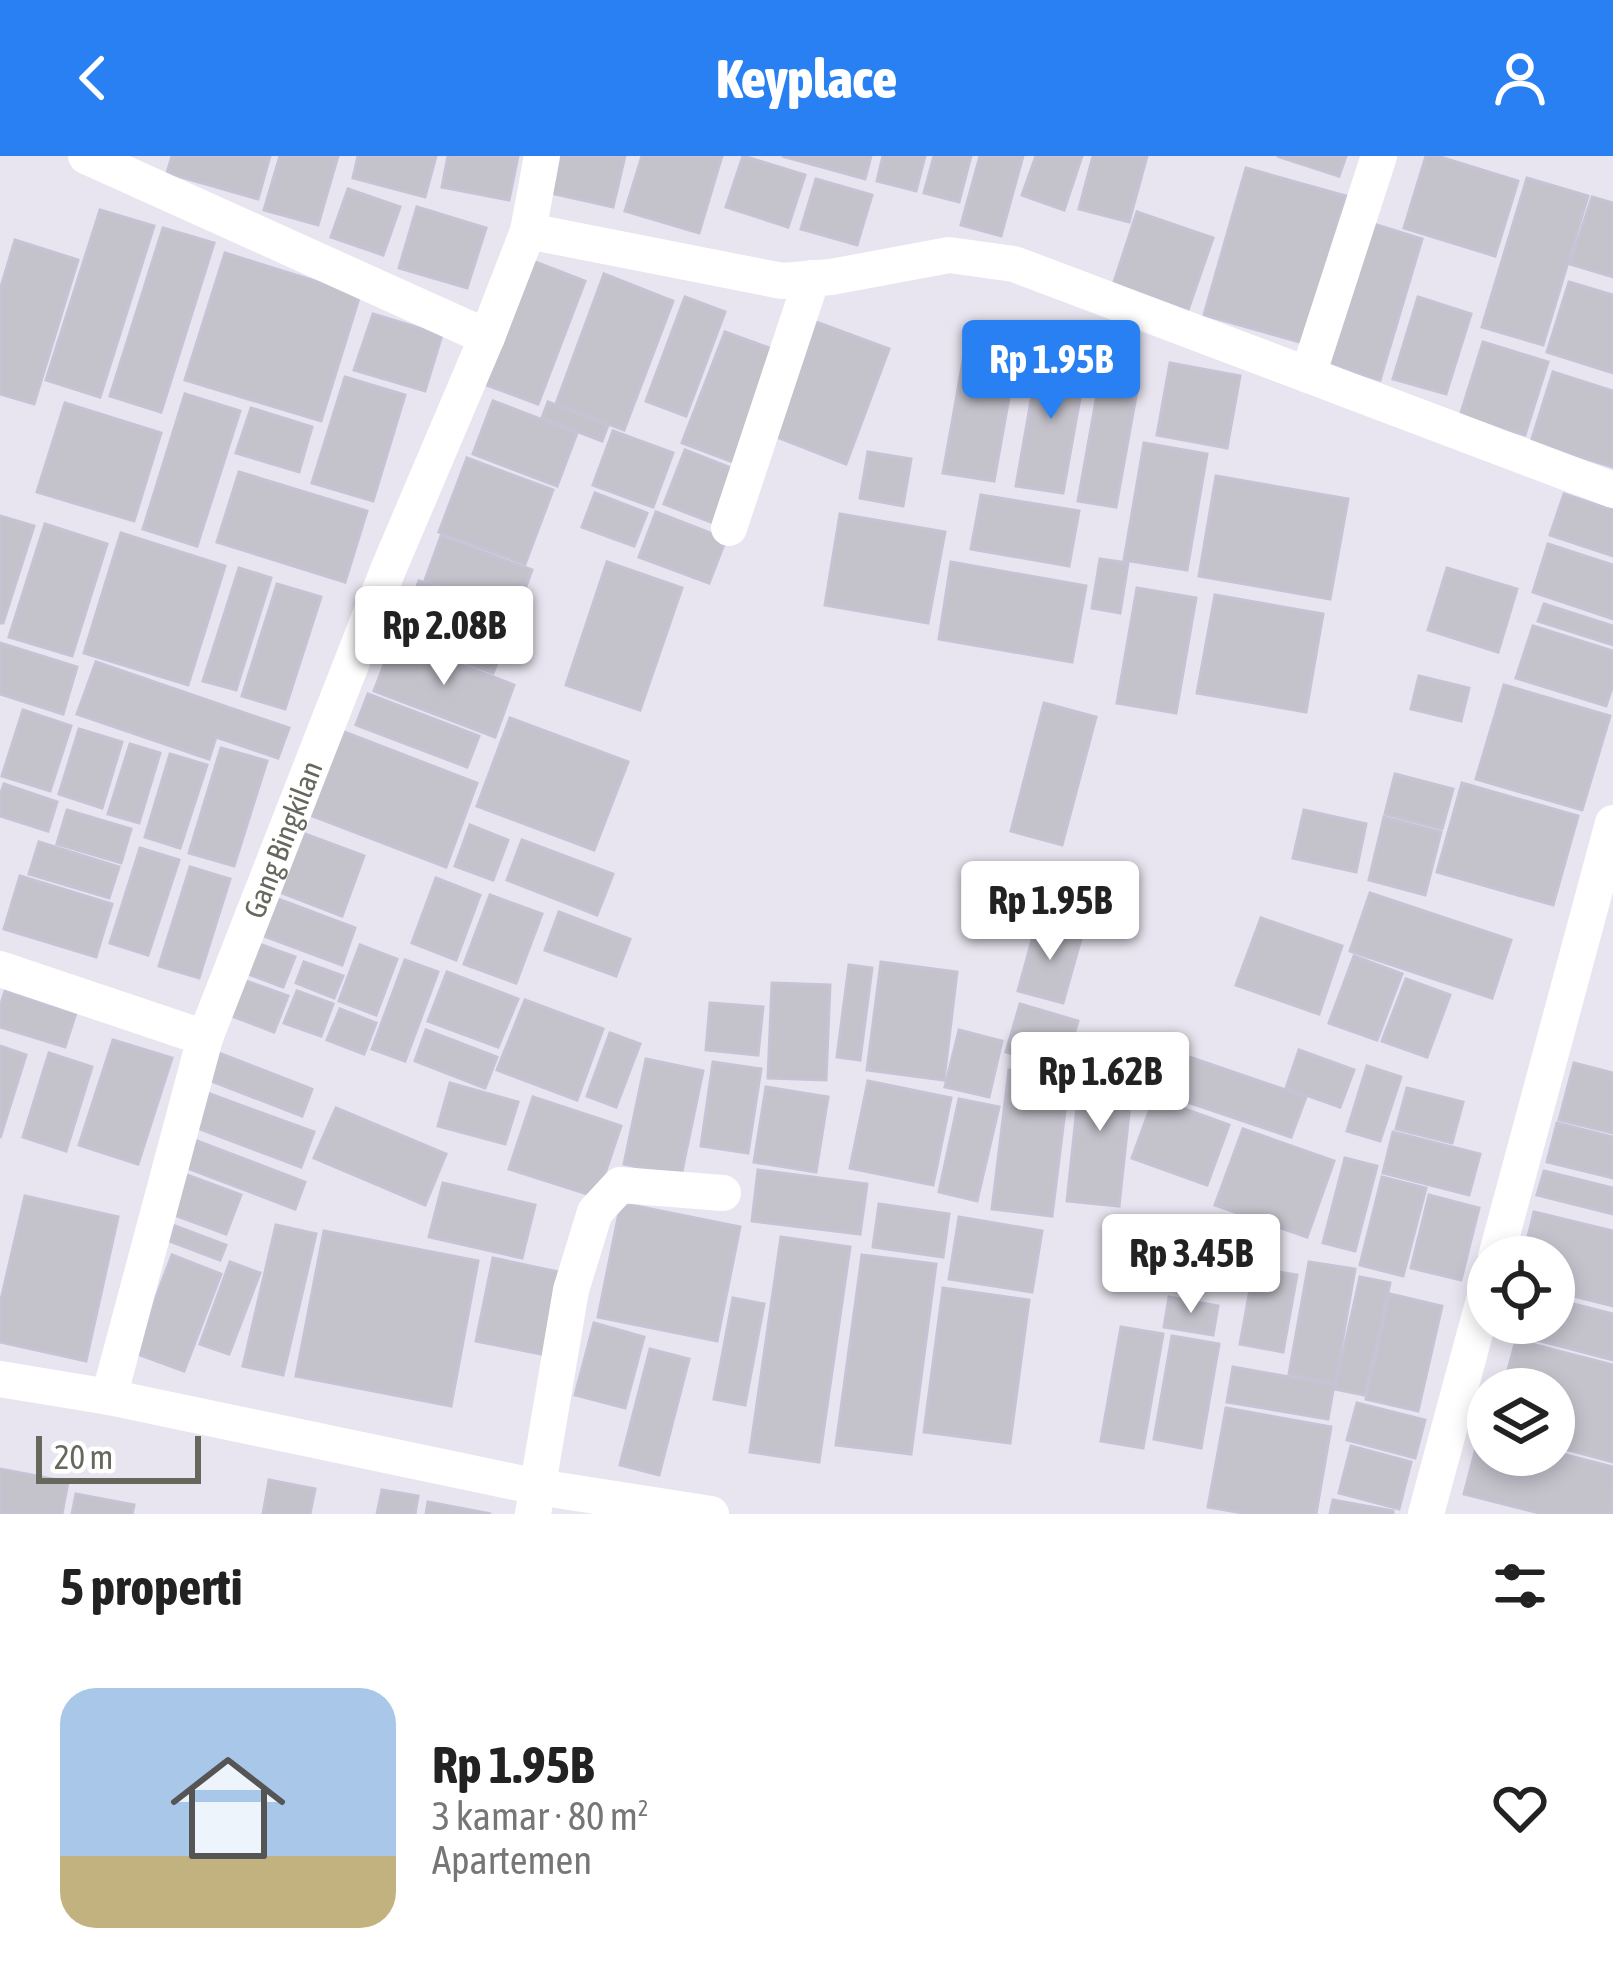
<!DOCTYPE html>
<html lang="id">
<meta charset="utf-8">
<style>
:root{--surface:#fff;--page:#f6f6f6;--text:#222;--muted:#767676;--line:#e0e0e0;--accent:#2980f3}
body{margin:0;font-family:"Asap Condensed",sans-serif;background:var(--page);color:var(--text);height:100vh;display:flex;flex-direction:column;font-size:45px;white-space:nowrap}
*{box-sizing:border-box;margin:0}
p{font-size:39px;color:var(--muted)}
.icon{flex:none;width:66px;height:66px;fill:none;stroke:currentColor;stroke-width:2;stroke-linecap:round;stroke-linejoin:round}
.map{position:relative;height:1358px;overflow:hidden}
.side{display:flex;flex-direction:column;background:var(--surface);flex:1}
.side>*{flex:none}
.fabs{position:absolute;left:1467px;top:1080px;display:grid;gap:24px}
.fabs a{display:grid;place-items:center;width:108px;height:108px;border-radius:50%;background:var(--surface);box-shadow:0 6px 18px #0003;font-size:60px}
.scale{position:absolute;left:36px;bottom:30px;width:165px;box-sizing:border-box;padding-left:12px;border:6px solid #66675d;border-top:0;font-size:33px;line-height:42px;white-space:nowrap;color:#66675d;-webkit-text-stroke:9px #fff;paint-order:stroke}
.price{position:absolute;translate:-50% -102px;padding:0 27px;border-radius:12px;background:#fff;color:#222;font-size:39px;line-height:78px;filter:drop-shadow(0 3px 6px #0008)}
.price::after{content:'';position:absolute;left:50%;top:72px;width:36px;height:27px;margin-left:-18px;background:inherit;clip-path:polygon(0 0,100% 0,50% 100%)}
.price.on{background:var(--accent);color:#fff}
ul{padding:0;list-style:none}
li{display:flex;align-items:center;gap:36px;height:300px;padding:0 60px}
li+li{border-top:3px solid var(--line)}
li span{display:grid;place-items:center;flex:none;width:336px;height:240px;border-radius:36px;color:#555}
li>.icon{margin-inline-start:auto}
span .icon{width:144px;height:144px;fill:#fffc;stroke-width:1}
li b{font-size:51px}
h2{display:flex;justify-content:space-between;align-items:center;height:144px;padding:0 60px;font-size:51px}
header{display:flex;justify-content:space-between;align-items:center;height:156px;padding:0 60px;background:var(--accent);color:#fff;font-size:54px;font-weight:800}
.map>svg:first-child{display:block}
.building{fill:#c4c2cb;stroke:#c6c3d5;stroke-width:3}
.lines{fill:none;stroke-linecap:round;stroke-linejoin:round}
.minor{stroke:#fff;stroke-width:36}
.labels{text-anchor:middle;dominant-baseline:central;stroke-width:12;stroke-linejoin:round;paint-order:stroke}
.street-label{font-size:30px;fill:#66675d;stroke:#fff}
</style>
<header><svg class="icon" aria-label="back" viewBox="0 0 24 24"><path d="M15 5l-7 7 7 7"/></svg>Keyplace<svg class="icon" aria-label="person" viewBox="0 0 24 24"><circle cx="12" cy="8" r="4"/><path d="M4 21q1-7 8-7t8 7"/></svg></header>
<div class="map">
<svg width="1613" height="1358" viewBox="0 0 1613 1358">
<rect width="100%" height="100%" fill="#e8e5f0"/>
<g class="building">
<path d="M 172,0 L 270,0 L 258,43 L 167,17 Z"/>
<path d="M 280,0 L 338,0 L 318,69 L 264,54 Z"/>
<path d="M 358,0 L 436,0 L 425,41 L 353,22 Z"/>
<path d="M 448,0 L 518,0 L 509,44 L 442,31 Z"/>
<path d="M 560,0 L 625,0 L 613,51 L 551,37 Z"/>
<path d="M 642,0 L 722,0 L 699,77 L 625,55 Z"/>
<path d="M 743,0 L 805,19 L 788,71 L 726,51 Z"/>
<path d="M 782,0 L 871,0 L 865,23 Z"/>
<path d="M 883,0 L 925,0 L 916,35 L 877,25 Z"/>
<path d="M 934,0 L 971,0 L 959,46 L 924,37 Z"/>
<path d="M 980,0 L 1023,0 L 1001,80 L 961,69 Z"/>
<path d="M 1036,0 L 1082,0 L 1064,54 L 1022,39 Z"/>
<path d="M 1093,0 L 1147,0 L 1129,66 L 1079,53 Z"/>
<path d="M 1277,0 L 1346,0 L 1339,20 Z"/>
<path d="M 1426,0 L 1437,0 L 1518,25 L 1495,100 L 1404,72 Z"/>
<path d="M 1246,12 L 1346,40 L 1303,187 L 1204,159 Z"/>
<path d="M 1527,22 L 1588,40 L 1543,189 L 1482,171 Z"/>
<path d="M 816,23 L 872,39 L 857,89 L 801,73 Z"/>
<path d="M 348,33 L 400,51 L 383,99 L 331,81 Z"/>
<path d="M 1592,41 L 1613,47 L 1613,121 L 1570,108 Z"/>
<path d="M 417,51 L 486,72 L 467,132 L 399,112 Z"/>
<path d="M 100,54 L 154,70 L 100,241 L 46,224 Z"/>
<path d="M 1137,56 L 1213,82 L 1188,154 L 1113,129 Z"/>
<path d="M 1364,65 L 1422,83 L 1380,224 L 1320,205 Z"/>
<path d="M 163,72 L 214,87 L 161,256 L 110,240 Z"/>
<path d="M 15,84 L 78,104 L 34,248 L 0,238 L 0,134 Z"/>
<path d="M 225,97 L 360,139 L 321,265 L 185,224 Z"/>
<path d="M 530,104 L 585,125 L 538,248 L 484,228 Z"/>
<path d="M 604,118 L 673,145 L 624,274 L 556,248 Z"/>
<path d="M 1569,126 L 1613,139 L 1613,217 L 1547,196 Z"/>
<path d="M 685,141 L 725,156 L 686,260 L 646,245 Z"/>
<path d="M 1418,141 L 1471,158 L 1446,238 L 1393,223 Z"/>
<path d="M 373,158 L 442,179 L 425,235 L 354,214 Z"/>
<path d="M 816,166 L 889,193 L 846,308 L 774,280 Z"/>
<path d="M 725,176 L 783,197 L 741,309 L 682,287 Z"/>
<path d="M 968,177 L 1019,186 L 994,325 L 943,317 Z"/>
<path d="M 1483,186 L 1548,206 L 1525,279 L 1460,260 Z"/>
<path d="M 1040,194 L 1087,203 L 1063,337 L 1016,330 Z"/>
<path d="M 1170,207 L 1240,220 L 1227,292 L 1157,279 Z"/>
<path d="M 1553,216 L 1613,235 L 1613,311 L 1531,286 Z"/>
<path d="M 345,221 L 405,239 L 373,345 L 312,327 Z"/>
<path d="M 1100,222 L 1138,229 L 1116,351 L 1078,345 Z"/>
<path d="M 185,238 L 240,255 L 197,390 L 143,373 Z"/>
<path d="M 493,245 L 577,277 L 557,330 L 473,298 Z"/>
<path d="M 548,246 L 608,269 L 602,285 L 542,262 Z"/>
<path d="M 65,247 L 161,277 L 134,365 L 37,336 Z"/>
<path d="M 251,252 L 312,271 L 299,316 L 236,297 Z"/>
<path d="M 613,275 L 673,297 L 653,351 L 593,329 Z"/>
<path d="M 1144,287 L 1207,298 L 1187,414 L 1124,404 Z"/>
<path d="M 685,294 L 744,317 L 724,371 L 664,348 Z"/>
<path d="M 868,296 L 911,303 L 903,350 L 860,342 Z"/>
<path d="M 467,302 L 553,334 L 525,408 L 439,376 Z"/>
<path d="M 239,316 L 367,355 L 345,426 L 217,386 Z"/>
<path d="M 1216,320 L 1348,343 L 1330,443 L 1199,420 Z"/>
<path d="M 595,337 L 647,357 L 634,390 L 582,371 Z"/>
<path d="M 1564,338 L 1613,354 L 1613,400 L 1550,379 Z"/>
<path d="M 981,339 L 1079,355 L 1069,410 L 971,393 Z"/>
<path d="M 656,356 L 726,383 L 709,427 L 639,401 Z"/>
<path d="M 840,358 L 945,376 L 928,467 L 825,449 Z"/>
<path d="M 0,360 L 34,370 L 3,467 L 0,467 Z"/>
<path d="M 45,368 L 107,388 L 72,500 L 9,481 Z"/>
<path d="M 121,377 L 225,410 L 188,529 L 84,497 Z"/>
<path d="M 441,380 L 532,414 L 516,458 L 425,424 Z"/>
<path d="M 1548,388 L 1613,409 L 1613,463 L 1533,436 Z"/>
<path d="M 1100,403 L 1128,407 L 1120,457 L 1092,452 Z"/>
<path d="M 607,406 L 682,432 L 640,554 L 566,529 Z"/>
<path d="M 951,406 L 1086,430 L 1072,506 L 939,483 Z"/>
<path d="M 239,412 L 271,422 L 236,534 L 203,525 Z"/>
<path d="M 1447,412 L 1517,433 L 1498,496 L 1428,474 Z"/>
<path d="M 419,425 L 515,460 L 493,517 L 398,481 Z"/>
<path d="M 277,428 L 321,441 L 285,553 L 242,540 Z"/>
<path d="M 1137,432 L 1196,442 L 1176,557 L 1117,547 Z"/>
<path d="M 1215,439 L 1323,458 L 1306,556 L 1197,537 Z"/>
<path d="M 1544,448 L 1613,470 L 1613,489 L 1538,465 Z"/>
<path d="M 1533,470 L 1613,495 L 1613,529 L 1606,550 L 1516,522 Z"/>
<path d="M 394,483 L 514,529 L 495,581 L 374,535 Z"/>
<path d="M 0,487 L 77,511 L 63,558 L 0,538 Z"/>
<path d="M 96,506 L 289,572 L 278,602 L 216,581 L 209,603 L 77,558 Z"/>
<path d="M 1419,520 L 1469,532 L 1461,565 L 1411,553 Z"/>
<path d="M 1504,529 L 1610,560 L 1582,654 L 1476,623 Z"/>
<path d="M 368,538 L 479,580 L 467,611 L 356,569 Z"/>
<path d="M 1044,547 L 1096,561 L 1062,689 L 1011,675 Z"/>
<path d="M 23,554 L 71,570 L 50,635 L 2,620 Z"/>
<path d="M 510,562 L 628,606 L 594,694 L 477,650 Z"/>
<path d="M 79,573 L 122,586 L 102,652 L 59,638 Z"/>
<path d="M 339,574 L 477,627 L 446,711 L 307,658 Z"/>
<path d="M 130,588 L 160,597 L 139,667 L 108,658 Z"/>
<path d="M 221,592 L 267,605 L 234,710 L 189,697 Z"/>
<path d="M 170,598 L 207,609 L 180,692 L 145,681 Z"/>
<path d="M 1395,618 L 1453,633 L 1442,673 L 1385,658 Z"/>
<path d="M 1462,627 L 1578,660 L 1553,749 L 1437,716 Z"/>
<path d="M 4,628 L 57,646 L 48,675 L 0,660 L 0,640 Z"/>
<path d="M 67,654 L 131,673 L 121,707 L 57,688 Z"/>
<path d="M 1304,654 L 1366,668 L 1356,716 L 1293,702 Z"/>
<path d="M 1384,661 L 1441,676 L 1425,739 L 1369,724 Z"/>
<path d="M 470,669 L 508,684 L 493,724 L 455,710 Z"/>
<path d="M 297,675 L 364,700 L 342,760 L 274,734 Z"/>
<path d="M 522,684 L 613,718 L 597,759 L 507,724 Z"/>
<path d="M 39,686 L 119,711 L 109,742 L 29,718 Z"/>
<path d="M 140,692 L 179,704 L 148,799 L 110,787 Z"/>
<path d="M 190,711 L 230,723 L 199,822 L 159,810 Z"/>
<path d="M 20,720 L 112,748 L 96,801 L 4,773 Z"/>
<path d="M 436,722 L 480,739 L 456,804 L 412,787 Z"/>
<path d="M 1370,737 L 1511,784 L 1492,842 L 1350,795 Z"/>
<path d="M 490,739 L 542,758 L 516,827 L 464,808 Z"/>
<path d="M 270,740 L 355,772 L 342,809 L 256,777 Z"/>
<path d="M 559,756 L 630,783 L 616,820 L 545,794 Z"/>
<path d="M 1261,762 L 1342,790 L 1319,858 L 1236,829 Z"/>
<path d="M 1037,766 L 1082,779 L 1063,847 L 1018,835 Z"/>
<path d="M 251,785 L 295,801 L 283,831 L 240,815 Z"/>
<path d="M 360,789 L 397,803 L 376,859 L 339,845 Z"/>
<path d="M 1354,800 L 1402,818 L 1377,884 L 1329,867 Z"/>
<path d="M 405,804 L 438,816 L 405,905 L 372,893 Z"/>
<path d="M 304,806 L 343,820 L 334,842 L 296,827 Z"/>
<path d="M 881,806 L 957,816 L 944,924 L 867,914 Z"/>
<path d="M 849,809 L 872,812 L 860,904 L 837,901 Z"/>
<path d="M 447,816 L 518,843 L 498,891 L 428,865 Z"/>
<path d="M 238,822 L 288,840 L 274,876 L 224,857 Z"/>
<path d="M 1406,823 L 1450,839 L 1427,901 L 1382,885 Z"/>
<path d="M 772,827 L 830,829 L 826,924 L 768,922 Z"/>
<path d="M 5,835 L 76,857 L 65,891 L 0,871 L 0,851 Z"/>
<path d="M 297,835 L 333,848 L 321,880 L 284,867 Z"/>
<path d="M 525,844 L 603,873 L 577,944 L 497,914 Z"/>
<path d="M 710,847 L 763,851 L 758,899 L 706,894 Z"/>
<path d="M 1020,848 L 1078,865 L 1064,912 L 1006,896 Z"/>
<path d="M 340,853 L 376,867 L 364,898 L 327,884 Z"/>
<path d="M 426,874 L 497,901 L 485,932 L 415,905 Z"/>
<path d="M 959,874 L 1002,885 L 989,941 L 945,931 Z"/>
<path d="M 610,877 L 640,888 L 616,951 L 587,940 Z"/>
<path d="M 113,884 L 172,902 L 138,1008 L 79,989 Z"/>
<path d="M 0,890 L 26,899 L 0,982 Z"/>
<path d="M 1157,890 L 1306,941 L 1291,981 L 1143,931 Z"/>
<path d="M 1299,894 L 1354,914 L 1340,951 L 1286,932 Z"/>
<path d="M 216,896 L 312,933 L 302,960 L 206,923 Z"/>
<path d="M 49,897 L 92,911 L 66,995 L 23,981 Z"/>
<path d="M 646,903 L 703,915 L 681,1020 L 624,1008 Z"/>
<path d="M 1082,905 L 1134,911 L 1119,1050 L 1067,1045 Z"/>
<path d="M 713,906 L 761,913 L 748,997 L 701,990 Z"/>
<path d="M 1574,907 L 1613,917 L 1613,977 L 1559,964 Z"/>
<path d="M 1367,910 L 1401,921 L 1380,985 L 1347,975 Z"/>
<path d="M 1009,914 L 1069,922 L 1052,1060 L 992,1053 Z"/>
<path d="M 868,925 L 951,942 L 933,1029 L 850,1012 Z"/>
<path d="M 450,927 L 518,946 L 505,988 L 438,970 Z"/>
<path d="M 766,931 L 828,941 L 816,1016 L 754,1006 Z"/>
<path d="M 1407,932 L 1463,946 L 1452,987 L 1396,973 Z"/>
<path d="M 210,938 L 314,976 L 301,1011 L 197,972 Z"/>
<path d="M 533,941 L 621,970 L 597,1041 L 509,1013 Z"/>
<path d="M 1154,942 L 1229,969 L 1207,1029 L 1132,1002 Z"/>
<path d="M 959,943 L 999,951 L 977,1045 L 939,1036 Z"/>
<path d="M 336,952 L 446,998 L 425,1049 L 314,1002 Z"/>
<path d="M 1557,967 L 1613,981 L 1613,1022 L 1547,1006 Z"/>
<path d="M 1243,973 L 1334,1005 L 1307,1081 L 1215,1049 Z"/>
<path d="M 1393,976 L 1480,998 L 1469,1039 L 1383,1017 Z"/>
<path d="M 189,982 L 305,1026 L 295,1053 L 179,1009 Z"/>
<path d="M 1345,1002 L 1377,1010 L 1355,1095 L 1323,1087 Z"/>
<path d="M 758,1014 L 867,1028 L 860,1078 L 752,1065 Z"/>
<path d="M 1544,1015 L 1613,1032 L 1613,1058 L 1537,1039 Z"/>
<path d="M 187,1019 L 241,1039 L 226,1078 L 172,1058 Z"/>
<path d="M 1382,1021 L 1426,1032 L 1403,1120 L 1360,1109 Z"/>
<path d="M 443,1027 L 535,1049 L 522,1102 L 429,1081 Z"/>
<path d="M 1429,1039 L 1479,1052 L 1461,1124 L 1411,1112 Z"/>
<path d="M 25,1040 L 118,1061 L 86,1205 L 0,1186 L 0,1148 Z"/>
<path d="M 621,1047 L 740,1071 L 717,1185 L 598,1161 Z"/>
<path d="M 879,1048 L 949,1058 L 943,1101 L 873,1091 Z"/>
<path d="M 1534,1056 L 1613,1075 L 1613,1150 L 1554,1135 L 1554,1101 L 1523,1101 Z"/>
<path d="M 959,1061 L 1042,1075 L 1032,1136 L 949,1123 Z"/>
<path d="M 276,1069 L 316,1078 L 283,1219 L 243,1210 Z"/>
<path d="M 175,1070 L 226,1089 L 220,1104 L 169,1085 Z"/>
<path d="M 324,1075 L 478,1105 L 451,1250 L 296,1220 Z"/>
<path d="M 781,1081 L 850,1091 L 819,1306 L 750,1296 Z"/>
<path d="M 172,1099 L 221,1118 L 184,1215 L 135,1197 Z"/>
<path d="M 862,1099 L 936,1108 L 911,1298 L 836,1289 Z"/>
<path d="M 493,1102 L 568,1118 L 551,1200 L 476,1185 Z"/>
<path d="M 230,1106 L 260,1117 L 229,1198 L 200,1188 Z"/>
<path d="M 1309,1106 L 1355,1113 L 1335,1227 L 1289,1218 Z"/>
<path d="M 1254,1112 L 1297,1119 L 1283,1196 L 1240,1188 Z"/>
<path d="M 1360,1121 L 1390,1127 L 1364,1239 L 1335,1233 Z"/>
<path d="M 943,1132 L 1029,1144 L 1010,1287 L 924,1276 Z"/>
<path d="M 1390,1138 L 1442,1150 L 1418,1255 L 1366,1243 Z"/>
<path d="M 1169,1141 L 1218,1150 L 1213,1179 L 1164,1171 Z"/>
<path d="M 733,1142 L 764,1148 L 745,1249 L 714,1243 Z"/>
<path d="M 1554,1143 L 1613,1158 L 1613,1204 L 1514,1178 L 1517,1167 L 1554,1167 Z"/>
<path d="M 594,1167 L 644,1181 L 625,1252 L 575,1239 Z"/>
<path d="M 1121,1171 L 1163,1178 L 1143,1292 L 1101,1285 Z"/>
<path d="M 1172,1180 L 1219,1188 L 1201,1292 L 1154,1283 Z"/>
<path d="M 1516,1184 L 1613,1209 L 1613,1306 L 1554,1290 L 1554,1233 L 1503,1233 Z"/>
<path d="M 650,1193 L 689,1203 L 659,1319 L 620,1309 Z"/>
<path d="M 1233,1211 L 1334,1229 L 1328,1263 L 1227,1246 Z"/>
<path d="M 1357,1247 L 1425,1264 L 1415,1302 L 1347,1284 Z"/>
<path d="M 1226,1252 L 1331,1271 L 1316,1358 L 1249,1358 L 1208,1351 Z"/>
<path d="M 1480,1277 L 1488,1279 L 1488,1299 L 1554,1299 L 1554,1296 L 1613,1311 L 1612,1358 L 1543,1358 L 1464,1338 Z"/>
<path d="M 1351,1290 L 1411,1306 L 1399,1353 L 1339,1337 Z"/>
<path d="M 0,1313 L 68,1326 L 62,1358 L 0,1358 Z"/>
<path d="M 269,1324 L 315,1333 L 310,1358 L 263,1358 Z"/>
<path d="M 382,1334 L 418,1340 L 415,1358 L 377,1358 Z"/>
<path d="M 76,1338 L 134,1349 L 132,1358 L 72,1358 Z"/>
<path d="M 1333,1344 L 1393,1355 L 1393,1358 L 1330,1358 Z"/>
<path d="M 428,1346 L 491,1358 L 426,1358 Z"/>
</g>
<g class="lines">
<g class="minor">
<path d="M 86,0 L 487,181"/>
<path d="M 528,75 L 782,125 L 831,121 L 949,99 L 1014,108 L 1613,334"/>
<path d="M 1308,219 L 1379,0"/>
<path d="M 729,372 L 812,122"/>
<path d="M 0,813 L 205,882"/>
<path d="M 1496,1101 L 1613,667"/>
<path d="M 0,1223 L 109,1241 L 538,1331 L 711,1358"/>
<path id="s1" d="M 109,1241 L 205,882 L 388,414 L 487,181 L 528,75 L 542,0"/>
<path d="M 533,1358 L 571,1134 L 595,1056 L 620,1029 L 723,1037"/>
<path d="M 1426,1358 L 1488,1129"/>
</g>
</g>
<g class="labels">
<g class="street-label">
<text stroke="none"><textPath href="#s1" startOffset="585">Gang Bingkilan</textPath></text>
</g>
</g>
</svg>
<div class="fabs">
<a><svg class="icon" aria-label="locate" viewBox="0 0 24 24"><circle cx="12" cy="12" r="6"/><path d="M12 2v4M12 18v4M2 12h4M18 12h4"/></svg></a>
<a><svg class="icon" aria-label="layers" viewBox="0 0 24 24"><path d="M12 4l9 5-9 5-9-5zM3 14l9 5 9-5"/></svg></a>
</div>
<div class="scale">20 m</div>
<b class="price on" style="left:1051px;top:266px">Rp 1.95B</b>
<b class="price" style="left:444px;top:532px">Rp 2.08B</b>
<b class="price" style="left:1050px;top:807px">Rp 1.95B</b>
<b class="price" style="left:1100px;top:978px">Rp 1.62B</b>
<b class="price" style="left:1191px;top:1160px">Rp 3.45B</b>
</div>
<section class="side">
<h2>5 properti<svg class="icon" aria-label="filters" viewBox="0 0 24 24"><path d="M4 7h16M4 17h16"/><circle cx="9" cy="7" r="2"/><circle cx="15" cy="17" r="2"/></svg></h2>
<ul>
<li><span style="background:linear-gradient(#a9c7e8 70%,#c2b280 0)"><svg class="icon" aria-label="home" viewBox="0 0 24 24"><path d="M3 11l9-7 9 7M6 9v11h12V9"/></svg></span><div><b>Rp 1.95B</b><p>3 kamar · 80 m²</p><p>Apartemen</p></div><svg class="icon" aria-label="heart" viewBox="0 0 24 24"><path d="M12 20l-8-8c-3-5 5-10 8-4 3-6 11-1 8 4z"/></svg></li>
</ul>
</section>
